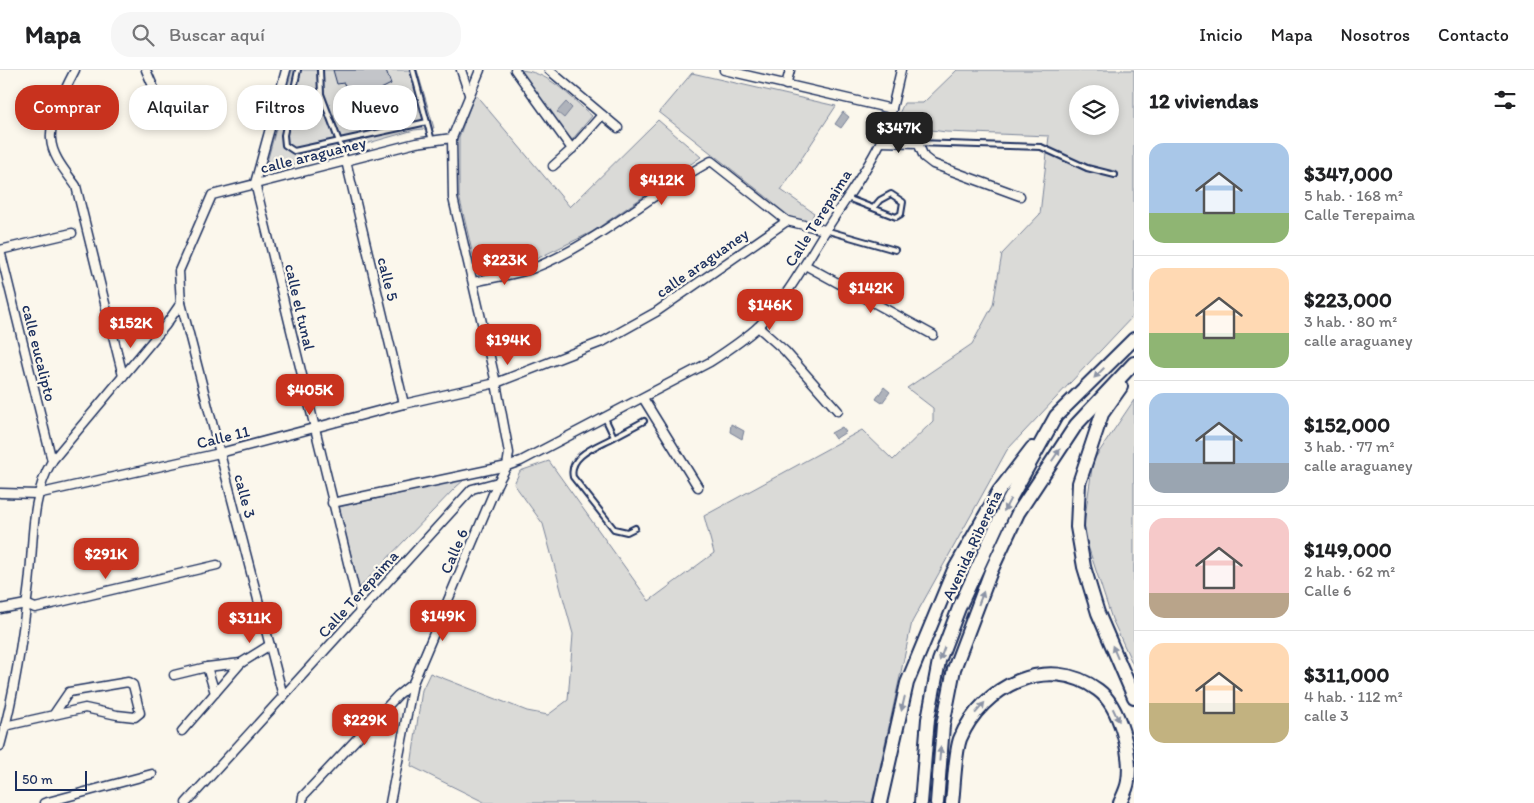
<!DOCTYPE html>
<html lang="es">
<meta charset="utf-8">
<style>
:root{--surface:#fff;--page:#f6f6f6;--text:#202124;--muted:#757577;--line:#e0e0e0;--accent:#c8321e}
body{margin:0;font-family:Itim,sans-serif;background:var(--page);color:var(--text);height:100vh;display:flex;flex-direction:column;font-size:19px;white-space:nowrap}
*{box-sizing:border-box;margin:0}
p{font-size:16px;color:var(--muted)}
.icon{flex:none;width:28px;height:28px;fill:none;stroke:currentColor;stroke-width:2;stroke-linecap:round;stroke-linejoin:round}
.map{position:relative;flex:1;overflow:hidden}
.drawer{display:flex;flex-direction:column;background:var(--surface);width:400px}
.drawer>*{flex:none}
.hud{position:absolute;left:15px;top:15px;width:475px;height:45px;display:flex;gap:10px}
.fabs{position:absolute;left:1069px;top:15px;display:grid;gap:10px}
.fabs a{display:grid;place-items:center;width:50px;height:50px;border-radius:50%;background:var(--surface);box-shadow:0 2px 8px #0003;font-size:25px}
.scale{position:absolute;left:15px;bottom:12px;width:72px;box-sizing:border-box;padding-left:5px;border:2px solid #1b2f5e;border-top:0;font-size:14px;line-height:18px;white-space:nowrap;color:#1b2f5e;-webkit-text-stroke:4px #fbf7ec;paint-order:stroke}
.price{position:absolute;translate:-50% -42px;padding:0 11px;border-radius:10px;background:var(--accent);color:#fff;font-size:16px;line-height:32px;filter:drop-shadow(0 1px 2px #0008)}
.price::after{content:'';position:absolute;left:50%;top:30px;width:15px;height:11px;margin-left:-8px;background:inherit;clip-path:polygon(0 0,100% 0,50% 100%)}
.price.active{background:#222;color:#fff}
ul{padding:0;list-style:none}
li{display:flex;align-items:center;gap:15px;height:125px;padding:0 15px}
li+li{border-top:1px solid var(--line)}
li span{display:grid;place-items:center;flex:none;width:140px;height:100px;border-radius:15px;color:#555}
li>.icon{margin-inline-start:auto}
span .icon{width:60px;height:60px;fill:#fffc;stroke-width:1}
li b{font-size:21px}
h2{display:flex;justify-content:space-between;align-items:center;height:60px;padding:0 15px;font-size:21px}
.chip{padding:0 18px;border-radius:20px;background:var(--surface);box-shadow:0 2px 8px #0003;font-size:18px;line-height:45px}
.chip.active{background:var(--accent);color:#fff}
header{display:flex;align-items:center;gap:30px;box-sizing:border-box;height:70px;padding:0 25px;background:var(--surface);border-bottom:1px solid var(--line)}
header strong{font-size:24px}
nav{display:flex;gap:28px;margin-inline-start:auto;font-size:18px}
.search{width:350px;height:45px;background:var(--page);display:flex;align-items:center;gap:12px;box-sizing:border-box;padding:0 18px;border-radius:20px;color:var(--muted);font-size:19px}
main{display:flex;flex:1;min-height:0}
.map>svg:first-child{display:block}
.green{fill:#dadad7;stroke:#7a849a;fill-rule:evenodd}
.water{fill:#afb3bb;stroke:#747e96}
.building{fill:#c3c5c9;stroke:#1b2f5e}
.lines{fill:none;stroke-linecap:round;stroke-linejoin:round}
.lane-casing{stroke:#1b2f5e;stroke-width:8}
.street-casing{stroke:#1b2f5e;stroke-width:11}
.primary-casing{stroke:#1b2f5e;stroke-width:16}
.lane{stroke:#fbf7ec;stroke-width:4}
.street{stroke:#fbf7ec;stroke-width:8}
.primary{stroke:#fbf7ec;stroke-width:12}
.oneway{fill:#8b93a5}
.labels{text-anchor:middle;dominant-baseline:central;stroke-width:4.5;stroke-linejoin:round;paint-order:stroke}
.street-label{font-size:16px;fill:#1b2f5e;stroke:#fbf7ec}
</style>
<header>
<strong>Mapa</strong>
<div class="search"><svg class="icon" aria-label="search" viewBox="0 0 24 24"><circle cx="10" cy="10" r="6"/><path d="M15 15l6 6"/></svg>Buscar aquí</div>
<nav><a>Inicio</a><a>Mapa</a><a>Nosotros</a><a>Contacto</a></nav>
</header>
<main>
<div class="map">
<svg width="1134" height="733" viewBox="0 0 1134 733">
<rect width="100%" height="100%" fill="#fbf7ec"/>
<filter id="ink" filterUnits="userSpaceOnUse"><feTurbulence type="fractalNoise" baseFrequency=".02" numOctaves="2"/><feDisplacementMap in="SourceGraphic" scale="10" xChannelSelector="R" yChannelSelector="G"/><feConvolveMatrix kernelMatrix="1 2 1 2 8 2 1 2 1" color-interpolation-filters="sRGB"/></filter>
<g filter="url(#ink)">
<g class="green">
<path d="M 292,0 L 417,0 L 434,58 L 414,60 L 264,103 Z"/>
<path d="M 517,0 C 548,0 570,27 592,46 L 572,70 Z"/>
<path d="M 957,0 L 1134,0 L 1134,245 L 1007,380 L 912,552 L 872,733 L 486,733 L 411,696 L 422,620 L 430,603 L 527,641 L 548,645 L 568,630 L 573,564 L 543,454 L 514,414 L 520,401 L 549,391 L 649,531 L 714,483 L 704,446 L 862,360 L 893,390 L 933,351 L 933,338 L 907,318 L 972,274 L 993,235 L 1002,184 L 1040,144 L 1049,66 L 946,62 L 902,56 L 897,48 L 904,33 L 923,33 ZM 1078,24 L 1110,24 L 1110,56 L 1078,56 Z"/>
<path d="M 692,3 L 836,36 L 781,120 L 814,143 L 811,151 L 788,149 L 771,136 L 773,132 L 659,42 Z"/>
<path d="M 475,24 L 570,137 L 658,50 L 701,87 L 592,162 L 528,193 L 477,202 L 459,126 L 459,67 Z"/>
<path d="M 1134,330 L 1134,597 L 1112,549 L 1083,461 L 1093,391 Z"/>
<path d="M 465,409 L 455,418 L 359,518 L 339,437 Z"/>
</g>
<g class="water">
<path d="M 566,32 L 572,38 L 564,48 L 557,42 Z"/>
<path d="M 843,42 L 849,47 L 841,58 L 835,54 Z"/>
<path d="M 884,317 L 890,322 L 882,333 L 876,329 Z"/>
<path d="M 731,354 L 744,361 L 742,369 L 730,362 Z"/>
<path d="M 842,357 L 846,362 L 835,369 L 831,363 Z"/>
</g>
<path class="building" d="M 333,0 L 386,0 L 391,14 L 377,21 L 385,47 L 368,52 L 365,43 L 352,46 L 344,13 L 337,14 Z"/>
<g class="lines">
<defs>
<g id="lane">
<path d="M 298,0 L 284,65 L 285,75 L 294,81 L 427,52"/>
<path d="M 320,0 L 321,24 L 346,90"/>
<path d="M 413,0 L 432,71"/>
<path d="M 918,73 L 1041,77 L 1087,98 L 1115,105"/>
<path d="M 847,128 L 896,147 L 901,144 L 903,132 L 891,124 L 880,130 L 874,137"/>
<path d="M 825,160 L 895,180"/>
<path d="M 605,348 L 614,367 C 598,376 568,385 573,407 L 614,459 L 627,462 L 635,458"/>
<path d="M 614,367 L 644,351"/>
</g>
<g id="street">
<path d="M 75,0 C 66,17 49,50 51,69 C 52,87 67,103 76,116 L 123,306"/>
<path d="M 146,0 L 159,30"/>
<path d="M 286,0 L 255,113 L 360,542"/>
<path d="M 461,0 L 469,24"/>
<path d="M 480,0 L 452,68 L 453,128 L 496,313 L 604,271 L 656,242 L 787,151 L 825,160"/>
<path d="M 515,0 L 572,79"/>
<path d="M 549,0 L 618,58"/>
<path d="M 724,0 L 892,39"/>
<path d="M 786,15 L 790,0"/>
<path d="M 881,72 L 918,73 L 924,87 L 933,94 L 1020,126"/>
<path d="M 346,91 L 404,334"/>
<path d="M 553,96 L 572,79 L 602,45"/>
<path d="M 805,195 L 933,265"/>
<path d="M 474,212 C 493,207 515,205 534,198 C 599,172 650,124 711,91 L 787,151"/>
<path d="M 181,233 L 283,626"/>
<path d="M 758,257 L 785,281 L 838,341"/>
<path d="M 643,328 L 698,417"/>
<path d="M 52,391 L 0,180 L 72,163"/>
<path d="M 0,423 L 37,424 L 220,383 L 404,334 L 496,313 L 509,383 L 507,396 L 498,412 L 413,613 L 390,733"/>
<path d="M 332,433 L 507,396 L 521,391 L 710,292 C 727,281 744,270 759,256 C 787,228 805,193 826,160 C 844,131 865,104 880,73 C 891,50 895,24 901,0"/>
<path d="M 0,539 L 26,534 L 35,538 L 217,495"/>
<path d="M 207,597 L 215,623"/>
<path d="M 174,605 L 207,597 L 241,593"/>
<path d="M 5,656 L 85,638 L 117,645 L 135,647 L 140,643 L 133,615 L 128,612 L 69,622 L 54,644"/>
<path d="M 182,661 L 241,593 L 270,575"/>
<path d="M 0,676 C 15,622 22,570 29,514 C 34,472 30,428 52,391 L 165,256 L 181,233 L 179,201 L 212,125 L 416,73 L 452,68"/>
<path d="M 44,733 L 152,704"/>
<path d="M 186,733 L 472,419 L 498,412"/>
<path d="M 302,733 L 303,726 L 398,625 L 413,613"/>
</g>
<g id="primary">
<path d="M 1121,317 L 1102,344 L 1079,413 L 1077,457 L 1084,497 L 1098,543 L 1134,627"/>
<path d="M 880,733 L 907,613 L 953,502 L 999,421 L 1032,378"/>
<path d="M 921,733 L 928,649 L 939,591 L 959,538 L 1006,436 L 1056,346 L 1134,269"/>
<path d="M 937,733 L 943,655 L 954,599 L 991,501 L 1018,443 L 1076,355 L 1134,293"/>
<path d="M 952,733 C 954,716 955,683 960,669 C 982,616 1048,583 1098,620 C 1120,636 1132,685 1128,711 C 1127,719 1123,726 1120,733"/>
</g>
</defs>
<use href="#lane" class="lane-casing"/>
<use href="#street" class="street-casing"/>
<use href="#primary" class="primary-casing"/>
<use href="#lane" class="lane"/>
<use href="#street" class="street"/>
<use href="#primary" class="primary"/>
</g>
<defs><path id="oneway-solid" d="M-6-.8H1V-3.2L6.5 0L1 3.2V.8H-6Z" transform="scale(1.25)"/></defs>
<g class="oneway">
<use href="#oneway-solid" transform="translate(1099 303) rotate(135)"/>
<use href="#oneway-solid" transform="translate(1056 385) rotate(-56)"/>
<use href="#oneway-solid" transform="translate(1007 435) rotate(118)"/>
<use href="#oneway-solid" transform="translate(981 528) rotate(-69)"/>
<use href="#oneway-solid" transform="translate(1115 582) rotate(-113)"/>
<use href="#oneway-solid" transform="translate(942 584) rotate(110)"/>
<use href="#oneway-solid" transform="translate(903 634) rotate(103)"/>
<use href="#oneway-solid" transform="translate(980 638) rotate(-49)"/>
<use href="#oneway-solid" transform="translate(1116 645) rotate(64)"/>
<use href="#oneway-solid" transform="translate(940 684) rotate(-85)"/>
</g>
</g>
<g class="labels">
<g class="street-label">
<text transform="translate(313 85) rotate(-14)">calle araguaney</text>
<text transform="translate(818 148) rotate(-58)">Calle Terepaima</text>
<text transform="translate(702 193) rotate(-35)">calle araguaney</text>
<text transform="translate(388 209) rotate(76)">calle 5</text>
<text transform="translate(300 237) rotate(77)">calle el tunal</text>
<text transform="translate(39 283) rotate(76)">calle eucalipto</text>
<text transform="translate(223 367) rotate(-14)">Calle 11</text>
<text transform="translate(245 426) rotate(75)">calle 3</text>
<text transform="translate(972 475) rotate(-65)">Avenida Ribereña</text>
<text transform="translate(454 481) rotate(-67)">Calle 6</text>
<text transform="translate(358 524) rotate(-48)">Calle Terepaima</text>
</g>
</g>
</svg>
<div class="fabs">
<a><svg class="icon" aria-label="layers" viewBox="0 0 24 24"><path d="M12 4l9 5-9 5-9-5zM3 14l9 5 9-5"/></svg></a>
</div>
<div class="scale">50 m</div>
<b class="price active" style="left:899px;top:84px">$347K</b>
<b class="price" style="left:662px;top:136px">$412K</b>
<b class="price" style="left:505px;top:216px">$223K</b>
<b class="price" style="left:871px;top:244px">$142K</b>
<b class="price" style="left:770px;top:261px">$146K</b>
<b class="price" style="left:131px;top:279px">$152K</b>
<b class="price" style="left:508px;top:296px">$194K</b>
<b class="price" style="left:310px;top:346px">$405K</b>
<b class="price" style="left:106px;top:510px">$291K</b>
<b class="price" style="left:443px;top:572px">$149K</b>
<b class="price" style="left:250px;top:574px">$311K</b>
<b class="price" style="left:365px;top:676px">$229K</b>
<div class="hud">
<a class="chip active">Comprar</a>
<a class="chip">Alquilar</a>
<a class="chip">Filtros</a>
<a class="chip">Nuevo</a>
</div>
</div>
<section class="drawer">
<h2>12 viviendas<svg class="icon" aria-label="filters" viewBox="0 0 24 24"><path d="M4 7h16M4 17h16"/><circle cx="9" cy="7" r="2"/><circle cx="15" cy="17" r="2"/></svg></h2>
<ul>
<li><span style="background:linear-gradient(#a9c7e8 70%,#8fb573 0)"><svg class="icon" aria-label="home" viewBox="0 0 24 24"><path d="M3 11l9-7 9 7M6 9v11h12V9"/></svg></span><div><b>$347,000</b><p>5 hab. · 168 m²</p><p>Calle Terepaima</p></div></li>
<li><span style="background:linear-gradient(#ffd9b3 65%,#8fb573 0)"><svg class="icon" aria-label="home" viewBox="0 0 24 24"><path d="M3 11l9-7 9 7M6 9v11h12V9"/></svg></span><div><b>$223,000</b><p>3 hab. · 80 m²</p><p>calle araguaney</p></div></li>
<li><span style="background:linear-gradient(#a9c7e8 70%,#9aa5b1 0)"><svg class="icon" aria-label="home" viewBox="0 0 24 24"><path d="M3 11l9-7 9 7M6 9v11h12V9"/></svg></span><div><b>$152,000</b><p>3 hab. · 77 m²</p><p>calle araguaney</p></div></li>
<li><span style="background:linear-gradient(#f6c9c9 75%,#b9a48a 0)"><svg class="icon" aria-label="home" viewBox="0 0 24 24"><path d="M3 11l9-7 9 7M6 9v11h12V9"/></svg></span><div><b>$149,000</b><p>2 hab. · 62 m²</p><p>Calle 6</p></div></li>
<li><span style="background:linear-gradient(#ffd9b3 60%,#c2b280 0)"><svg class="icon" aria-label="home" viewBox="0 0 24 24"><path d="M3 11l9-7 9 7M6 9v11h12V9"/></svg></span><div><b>$311,000</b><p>4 hab. · 112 m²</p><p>calle 3</p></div></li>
</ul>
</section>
</main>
